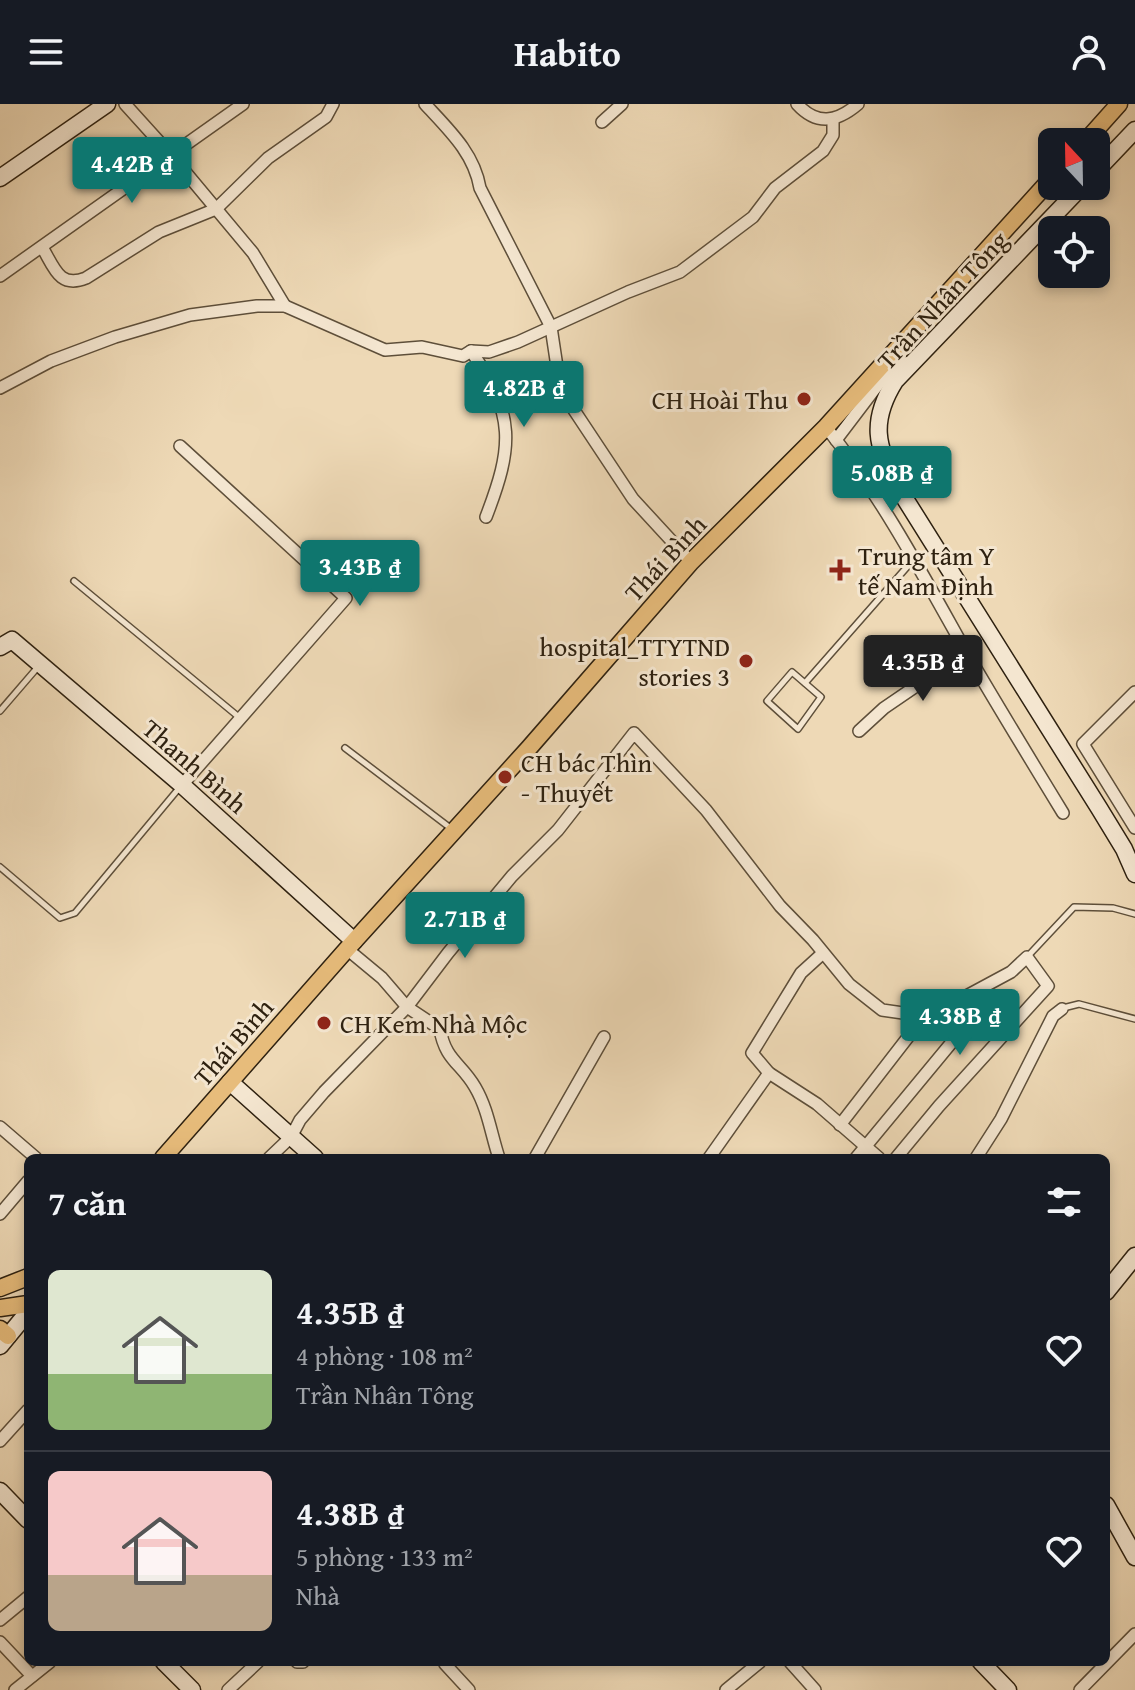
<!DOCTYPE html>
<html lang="vi">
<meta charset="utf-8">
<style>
:root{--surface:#171b24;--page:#20242c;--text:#f1f3f6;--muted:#9ea1a6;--line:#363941;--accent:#0f766e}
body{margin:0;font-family:"Gentium Book Plus",serif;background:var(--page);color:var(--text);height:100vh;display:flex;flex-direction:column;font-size:30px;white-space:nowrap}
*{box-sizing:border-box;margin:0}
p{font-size:26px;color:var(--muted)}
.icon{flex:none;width:44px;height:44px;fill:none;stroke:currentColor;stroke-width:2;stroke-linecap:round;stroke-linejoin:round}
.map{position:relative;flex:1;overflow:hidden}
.side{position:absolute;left:24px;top:1050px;width:1086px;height:512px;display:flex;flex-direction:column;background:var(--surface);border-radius:12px;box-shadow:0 4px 12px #0003}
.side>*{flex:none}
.needle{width:52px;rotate:338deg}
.buttons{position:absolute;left:1038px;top:24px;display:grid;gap:16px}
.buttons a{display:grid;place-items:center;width:72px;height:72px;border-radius:12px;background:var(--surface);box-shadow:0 4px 12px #0003;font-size:40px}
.price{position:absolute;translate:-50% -68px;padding:0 18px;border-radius:8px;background:var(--accent);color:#fff;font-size:26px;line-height:52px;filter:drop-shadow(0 2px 4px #0008)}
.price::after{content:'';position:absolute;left:50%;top:48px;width:24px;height:18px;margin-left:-12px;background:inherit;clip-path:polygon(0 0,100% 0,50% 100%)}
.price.active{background:#222;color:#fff}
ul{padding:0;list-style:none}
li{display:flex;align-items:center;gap:24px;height:200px;padding:0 24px}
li+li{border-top:2px solid var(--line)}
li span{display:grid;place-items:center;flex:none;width:224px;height:160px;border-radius:12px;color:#555}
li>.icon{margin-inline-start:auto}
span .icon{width:96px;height:96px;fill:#fffc;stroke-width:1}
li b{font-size:34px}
h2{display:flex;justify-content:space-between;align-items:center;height:96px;padding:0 24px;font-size:34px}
header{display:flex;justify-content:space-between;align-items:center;height:104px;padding:0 24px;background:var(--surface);font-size:36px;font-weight:800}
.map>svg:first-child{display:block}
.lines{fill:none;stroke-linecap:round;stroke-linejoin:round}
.lane-casing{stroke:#5e4f3a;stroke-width:8}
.street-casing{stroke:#5e4f3a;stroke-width:14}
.secondary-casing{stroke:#2e2110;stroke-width:19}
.primary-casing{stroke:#2e2110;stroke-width:19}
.lane{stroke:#f4e6d0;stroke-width:5}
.street{stroke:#f4e6d0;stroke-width:11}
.secondary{stroke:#f4e6d0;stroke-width:16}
.primary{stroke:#e7bc7b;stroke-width:16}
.poi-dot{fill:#8f2418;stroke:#f4e6d0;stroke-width:3}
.labels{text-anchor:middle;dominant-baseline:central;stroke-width:6;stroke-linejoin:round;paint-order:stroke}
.street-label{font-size:26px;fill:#2e2110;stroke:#f4e6d0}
.poi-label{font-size:26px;fill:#2e2110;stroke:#f4e6d0;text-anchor:start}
</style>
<header><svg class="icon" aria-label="menu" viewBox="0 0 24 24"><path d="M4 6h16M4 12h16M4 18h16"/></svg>Habito<svg class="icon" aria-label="person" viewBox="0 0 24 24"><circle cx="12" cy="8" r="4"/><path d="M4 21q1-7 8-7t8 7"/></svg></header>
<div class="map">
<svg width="1135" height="1586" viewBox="0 0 1135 1586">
<rect width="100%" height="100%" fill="#eed9b6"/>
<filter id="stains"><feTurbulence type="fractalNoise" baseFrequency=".0025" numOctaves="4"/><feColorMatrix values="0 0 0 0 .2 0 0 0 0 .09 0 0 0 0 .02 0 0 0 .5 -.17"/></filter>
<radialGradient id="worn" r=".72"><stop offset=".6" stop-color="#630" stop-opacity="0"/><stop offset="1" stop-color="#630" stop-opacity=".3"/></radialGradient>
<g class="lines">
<defs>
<g id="lane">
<path d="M 74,477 L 240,614"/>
<path d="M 792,568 L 821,593 L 798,625 L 767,597 Z"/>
<path d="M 805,579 L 914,455"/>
<path d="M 0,607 L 37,564"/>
<path d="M 345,644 L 453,726"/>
<path d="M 0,763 L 60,814 L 75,809 L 180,683"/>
<path d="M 1028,852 L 1074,803 L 1113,804 L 1135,810"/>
<path d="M 1063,904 L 1079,900 L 1135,915"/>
</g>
<g id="street">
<path d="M 125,0 L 172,52 L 253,149 L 285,202"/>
<path d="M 425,0 C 449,26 474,49 480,84 L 551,223 L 559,276 L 568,297 L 633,395 L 691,458"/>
<path d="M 797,0 C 817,22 837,18 858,0"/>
<path d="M 602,18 L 622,0"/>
<path d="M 42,143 C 54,163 59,185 86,174 L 159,128 L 216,105 L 268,54 L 326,13 L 333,0"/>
<path d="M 0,172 L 243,0"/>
<path d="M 471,247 C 516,311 513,343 486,413"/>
<path d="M 0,284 L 51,257 L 115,233 L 190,211 L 257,202 L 285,202 L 385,246 L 422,243 L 463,252 L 471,247 L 489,248 L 518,238 L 628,188 L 680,168 L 753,113 L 775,84 L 823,47 L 833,31 L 833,16"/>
<path d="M 826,323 C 881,392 922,469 965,546 C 997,601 1030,655 1063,709"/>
<path d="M 836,336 L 890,265 L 903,259 L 914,258"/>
<path d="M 180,342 L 346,494 L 182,681"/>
<path d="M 1135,588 L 1083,640 L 1135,724"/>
<path d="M 859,627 L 884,604 L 966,548"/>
<path d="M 347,845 L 382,874 L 407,903 L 440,925 C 445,956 461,959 475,983 C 488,1005 491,1030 499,1054"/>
<path d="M 823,849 L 801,869 L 752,949 L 769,969 L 817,1000 L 879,1054"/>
<path d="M 840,1021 L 929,906"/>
<path d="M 0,1023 L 36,1054"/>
<path d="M 269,1054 L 291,1033 L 300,1016 L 324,988 L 407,903 L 448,849 L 512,772 L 558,726 L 634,629 L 706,706 L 780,802 L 813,836 L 849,880 L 882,906 L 910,910 L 946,903 L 1011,868 L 1027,853 L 1048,882 L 939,1002 L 896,1054"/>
<path d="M 535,1054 L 604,933"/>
<path d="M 709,1054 L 769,969"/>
<path d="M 856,1054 L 952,938"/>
<path d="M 976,1054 L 1001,1015 L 1053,912 L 1062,905"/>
<path d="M 0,1110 L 28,1077"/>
<path d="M 0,1337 L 28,1306"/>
<path d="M 0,1516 L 28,1493"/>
<path d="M 0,1538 L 32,1572"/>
<path d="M 297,1558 L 303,1558"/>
<path d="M 447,1558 L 445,1560 L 469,1586"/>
<path d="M 790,1558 L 815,1586"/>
<path d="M 15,1586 L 50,1558"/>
<path d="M 228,1586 L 258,1558"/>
<path d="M 726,1586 L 760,1558"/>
<path d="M 1080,1586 L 1135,1530"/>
</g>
<g id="secondary">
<path d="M 1096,67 L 1135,26"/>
<path d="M 0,74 L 107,0"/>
<path d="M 1082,82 L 895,277 C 870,317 876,342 897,382 L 1099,704 L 1124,745 L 1135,770"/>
<path d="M 0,543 L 12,536 L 182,681 L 354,837"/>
<path d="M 230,978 L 315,1054"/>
<path d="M 1106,1188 L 1135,1152"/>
<path d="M 0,1242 L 28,1208"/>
<path d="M 0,1387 L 28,1416"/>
<path d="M 1106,1401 L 1135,1453"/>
<path d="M 164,1558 L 192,1586"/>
<path d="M 981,1558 L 1008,1586"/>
</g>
<g id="primary">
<path d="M 1085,38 L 1119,0"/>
<path d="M 163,1054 L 347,845 L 529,644 L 691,458 L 826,323 L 1052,74"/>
<path d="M 0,1184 L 28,1173"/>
<path d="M 0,1204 L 28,1200"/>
<path d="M 0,1225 L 8,1232"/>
</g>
</defs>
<use href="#lane" class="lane-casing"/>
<use href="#street" class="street-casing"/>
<use href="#secondary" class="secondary-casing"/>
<use href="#primary" class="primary-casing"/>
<use href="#lane" class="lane"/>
<use href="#street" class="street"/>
<use href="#secondary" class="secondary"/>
<use href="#primary" class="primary"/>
</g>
<g class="poi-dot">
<circle cx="804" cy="295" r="8"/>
<path d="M836 454h8v8h8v8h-8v8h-8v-8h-8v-8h8z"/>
<circle cx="746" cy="557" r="8"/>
<circle cx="505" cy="673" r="8"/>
<circle cx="324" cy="919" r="8"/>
</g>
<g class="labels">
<g class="street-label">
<text transform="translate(942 196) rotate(-47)">Trần Nhân Tông</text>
<text transform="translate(665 454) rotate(-47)">Thái Bình</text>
<text transform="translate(195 662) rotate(41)">Thanh Bình</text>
<text transform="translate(233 938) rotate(-49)">Thái Bình</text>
</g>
<g class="poi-label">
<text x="788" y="295" text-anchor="end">CH Hoài Thu</text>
<text x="858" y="451">Trung tâm Y<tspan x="858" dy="30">tế Nam Định</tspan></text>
<text x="730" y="542" text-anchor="end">hospital_TTYTND<tspan x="730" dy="30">stories 3</tspan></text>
<text x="521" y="658">CH bác Thìn<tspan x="521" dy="30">- Thuyết</tspan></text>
<text x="340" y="919">CH Kem Nhà Mộc</text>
</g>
</g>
<rect width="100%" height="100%" filter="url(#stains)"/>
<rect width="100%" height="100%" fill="url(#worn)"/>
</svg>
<div class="buttons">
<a><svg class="needle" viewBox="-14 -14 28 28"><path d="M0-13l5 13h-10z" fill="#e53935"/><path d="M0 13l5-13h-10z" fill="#9ea1a6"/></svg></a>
<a><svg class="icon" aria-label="locate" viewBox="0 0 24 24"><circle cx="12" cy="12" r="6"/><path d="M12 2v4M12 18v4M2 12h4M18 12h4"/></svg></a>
</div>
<b class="price" style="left:132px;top:101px">4.42B ₫</b>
<b class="price" style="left:524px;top:325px">4.82B ₫</b>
<b class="price" style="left:892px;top:410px">5.08B ₫</b>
<b class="price" style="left:360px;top:504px">3.43B ₫</b>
<b class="price active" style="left:923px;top:599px">4.35B ₫</b>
<b class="price" style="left:465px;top:856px">2.71B ₫</b>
<b class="price" style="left:960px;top:953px">4.38B ₫</b>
<section class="side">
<h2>7 căn<svg class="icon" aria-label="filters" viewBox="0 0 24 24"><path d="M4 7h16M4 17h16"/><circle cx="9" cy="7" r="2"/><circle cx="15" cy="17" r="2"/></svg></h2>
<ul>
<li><span style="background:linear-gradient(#dfe7d0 65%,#8fb573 0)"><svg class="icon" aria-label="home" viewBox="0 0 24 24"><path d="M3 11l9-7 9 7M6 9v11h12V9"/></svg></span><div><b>4.35B ₫</b><p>4 phòng · 108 m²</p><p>Trần Nhân Tông</p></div><svg class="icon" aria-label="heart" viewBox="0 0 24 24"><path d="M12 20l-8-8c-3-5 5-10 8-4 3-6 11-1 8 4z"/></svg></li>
<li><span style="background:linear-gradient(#f6c9c9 65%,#b9a48a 0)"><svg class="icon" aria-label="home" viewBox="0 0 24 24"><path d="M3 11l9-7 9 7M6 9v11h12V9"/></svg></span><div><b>4.38B ₫</b><p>5 phòng · 133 m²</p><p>Nhà</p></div><svg class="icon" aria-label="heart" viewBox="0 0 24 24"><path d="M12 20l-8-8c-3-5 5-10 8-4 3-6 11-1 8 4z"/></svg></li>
</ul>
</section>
</div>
